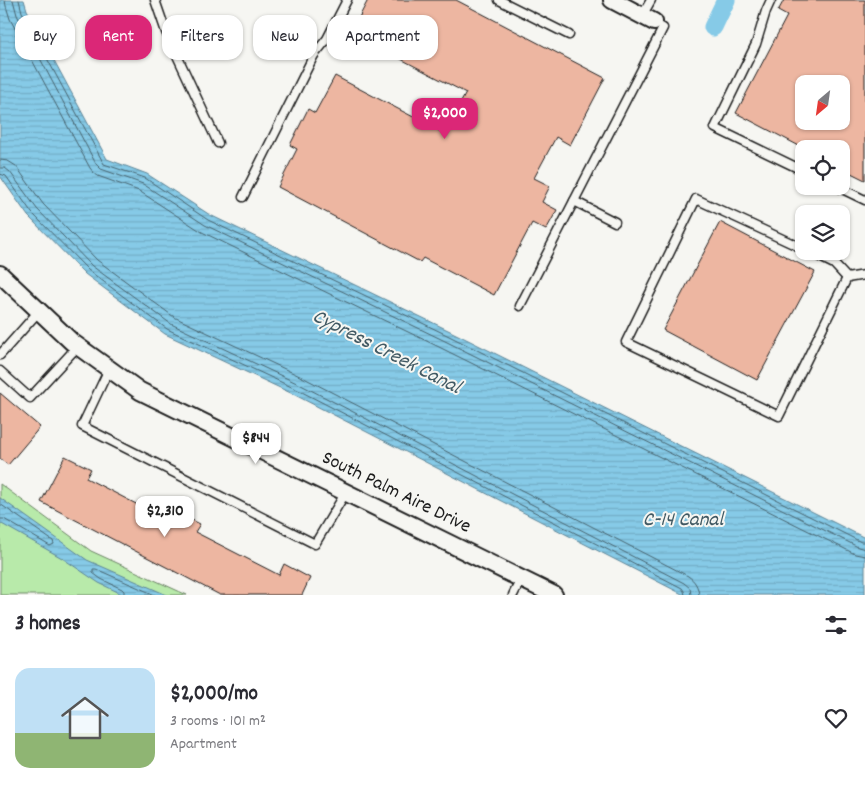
<!DOCTYPE html>
<meta charset="utf-8">
<style>
:root{--surface:#fff;--page:#f7f7f7;--text:#2b2b33;--muted:#7c7c81;--accent:#db2777}
body{margin:0;font-family:Dekko,sans-serif;background:var(--page);color:var(--text);height:100vh;display:flex;flex-direction:column;font-size:19px;white-space:nowrap}
*{box-sizing:border-box;margin:0}
p{font-size:16px;color:var(--muted)}
.icon{flex:none;width:28px;height:28px;fill:none;stroke:currentColor;stroke-width:2;stroke-linecap:round;stroke-linejoin:round}
.map{position:relative;height:595px;overflow:hidden}
.panel{display:flex;flex-direction:column;background:var(--surface);flex:1}
.panel>*{flex:none}
.top-card{position:absolute;left:15px;top:15px;width:500px;height:45px;display:flex;gap:10px}
.needle{width:32px;rotate:209deg}
.fabs{position:absolute;left:795px;top:75px;display:grid;gap:10px}
.fabs a{display:grid;place-items:center;width:55px;height:55px;border-radius:10px;background:var(--surface);box-shadow:0 1px 4px #0004;font-size:25px}
.price{position:absolute;translate:-50% -42px;padding:0 11px;border-radius:10px;background:#fff;color:#222;font-size:16px;line-height:32px;filter:drop-shadow(0 1px 2px #0008)}
.price::after{content:'';position:absolute;left:50%;top:30px;width:15px;height:11px;margin-left:-8px;background:inherit;clip-path:polygon(0 0,100% 0,50% 100%)}
.price.selected{background:var(--accent);color:#fff}
ul{padding:0;list-style:none}
li{display:flex;align-items:center;gap:15px;height:125px;padding:0 15px}
li span{display:grid;place-items:center;flex:none;width:140px;height:100px;border-radius:15px;color:#555}
li>.icon{margin-inline-start:auto}
span .icon{width:60px;height:60px;fill:#fffc;stroke-width:1}
li b{font-size:21px}
h2{display:flex;justify-content:space-between;align-items:center;height:60px;padding:0 15px;font-size:21px}
.pill{padding:0 18px;border-radius:15px;background:var(--surface);box-shadow:0 1px 4px #0004;font-size:18px;line-height:45px}
.pill.selected{background:var(--accent);color:#fff}
.map>svg:first-child{display:block}
.green{fill:#b8eaaa;stroke:#6a8363}
.water{fill:url(#water-rules);stroke:#5c8496}
.lines{fill:none;stroke-linecap:round;stroke-linejoin:round}
.shore{stroke:#46626d;stroke-width:1}
.canal{stroke:#86cae7;stroke-width:19}
.building{fill:#edb6a1;stroke:#1c1c1c;fill-rule:evenodd}
.service-casing{stroke:#1c1c1c;stroke-width:11}
.minor-casing{stroke:#1c1c1c;stroke-width:20}
.service{stroke:#f6f6f2;stroke-width:8}
.minor{stroke:#f6f6f2;stroke-width:16}
.labels{text-anchor:middle;dominant-baseline:central;stroke-width:4;stroke-linejoin:round;paint-order:stroke}
.street-label{font-size:20px;fill:#1c1c1c;stroke:#f6f6f2}
.water-label{font-size:21px;font-style:italic;fill:#415963;stroke:#f6f6f2}
</style>
<div class="map">
<svg width="865" height="595" viewBox="0 0 865 595">
<defs>
<pattern id="water-rules" width="6" height="5" patternUnits="userSpaceOnUse" patternTransform="scale(1.25)"><rect width="6" height="5" fill="#86cae7"/><path d="M0 2.5h6" fill="none" stroke="#73adc6"/></pattern>
</defs>
<rect width="100%" height="100%" fill="#f6f6f2"/>
<filter id="ink" filterUnits="userSpaceOnUse"><feTurbulence type="fractalNoise" baseFrequency=".02" numOctaves="2"/><feDisplacementMap in="SourceGraphic" scale="10" xChannelSelector="R" yChannelSelector="G"/><feConvolveMatrix kernelMatrix="1 2 1 2 8 2 1 2 1" color-interpolation-filters="sRGB"/></filter>
<g filter="url(#ink)">
<path class="green" d="M 0,484 L 91,551 L 187,595 L 0,595 Z"/>
<g class="water">
<path d="M 0,0 L 24,0 L 27,10 L 107,159 L 147,174 L 210,215 L 448,330 L 865,538 L 865,595 L 684,595 L 295,395 L 165,334 L 85,274 L 28,216 L 0,176 Z"/>
<path d="M 0,498 L 87,560 L 167,595 L 124,595 L 99,583 L 62,558 L 0,523 Z"/>
</g>
<g class="lines">
<g class="shore">
<path d="M 5,0 L 6,6 L 10,19 L 90,168 L 94,173 L 98,176 L 139,191 L 202,232 L 439,347 L 855,554 L 865,556"/>
<path d="M 13,0 L 17,15 L 96,164 L 101,169 L 143,184 L 205,225 L 443,340 L 858,547 L 865,549"/>
<path d="M 19,0 L 22,12 L 104,164 L 145,178 L 208,220 L 445,334 L 861,542 L 865,542"/>
<path d="M 0,160 L 8,161 L 16,166 L 43,204 L 97,260 L 174,317 L 304,378 L 688,576 C 695,581 698,586 699,595"/>
<path d="M 0,168 L 5,168 L 10,172 L 37,209 L 92,266 L 171,324 L 301,385 L 684,583 L 690,588 L 691,595"/>
<path d="M 0,174 L 6,176 L 32,213 L 88,270 L 167,329 L 298,390 L 682,588 L 684,591 L 685,595"/>
<path d="M 0,504 L 53,541 L 54,544 L 50,546 L 4,519 L 0,519"/>
<path d="M 124,595 L 124,591 L 122,589 L 101,579 L 93,573 L 93,569 L 96,569 L 155,595"/>
</g>
<path class="canal" d="M 713,27 L 726,0"/>
</g>
<g class="building">
<path d="M 368,0 L 456,0 L 605,78 L 570,145 L 556,137 L 534,178 L 550,186 L 542,202 L 557,210 L 546,230 L 532,223 L 494,295 L 423,258 L 420,262 L 278,187 L 297,149 L 290,145 L 308,109 L 315,113 L 335,76 L 444,133 L 466,93 L 351,33 Z"/>
<path d="M 784,0 L 865,0 L 865,180 L 841,168 L 841,149 L 805,149 L 736,113 L 787,16 L 778,11 ZM 804,84 L 841,84 L 841,121 L 804,121 Z"/>
<path d="M 720,222 L 815,272 L 757,380 L 663,330 Z"/>
<path d="M 0,393 L 40,427 L 8,465 L 0,459 Z"/>
<path d="M 65,456 L 91,469 L 86,478 L 169,521 L 174,511 L 200,524 L 195,532 L 279,575 L 284,564 L 310,578 L 302,595 L 220,595 L 41,502 Z"/>
</g>
<g class="lines">
<defs>
<g id="service">
<path d="M 155,0 L 166,32 L 218,143"/>
<path d="M 499,0 L 569,35"/>
<path d="M 771,0 L 766,11 L 756,44 L 715,128 L 804,171"/>
<path d="M 642,16 L 651,0"/>
<path d="M 314,55 L 327,39 L 347,0"/>
<path d="M 836,186 L 865,200"/>
<path d="M 243,197 L 314,55 L 273,33"/>
<path d="M 574,201 L 615,222"/>
<path d="M 804,249 L 696,199 L 626,342 L 779,416 L 847,278"/>
<path d="M 808,251 L 834,264 L 847,278"/>
<path d="M 847,278 L 865,275"/>
<path d="M 520,306 L 663,28"/>
<path d="M 0,355 L 39,311"/>
<path d="M 109,369 L 82,426 L 315,544 L 346,492"/>
<path d="M 0,371 L 30,398 L 78,346"/>
<path d="M 513,595 L 521,579"/>
</g>
<g id="minor">
<path d="M 612,0 L 654,22"/>
<path d="M 0,274 L 72,342 L 140,391 L 554,595"/>
</g>
</defs>
<use href="#service" class="service-casing"/>
<use href="#minor" class="minor-casing"/>
<use href="#service" class="service"/>
<use href="#minor" class="minor"/>
</g>
</g>
<g class="labels">
<g class="street-label">
<text transform="translate(396 493) rotate(26)">South Palm Aire Drive</text>
</g>
<g class="water-label">
<text transform="translate(386 353) rotate(27)">Cypress Creek Canal</text>
<text x="683" y="521">C-14 Canal</text>
</g>
</g>
</svg>
<div class="fabs">
<a><svg class="needle" viewBox="-14 -14 28 28"><path d="M0-13l5 13h-10z" fill="#e53935"/><path d="M0 13l5-13h-10z" fill="#7c7c81"/></svg></a>
<a><svg class="icon" aria-label="locate" viewBox="0 0 24 24"><circle cx="12" cy="12" r="6"/><path d="M12 2v4M12 18v4M2 12h4M18 12h4"/></svg></a>
<a><svg class="icon" aria-label="layers" viewBox="0 0 24 24"><path d="M12 4l9 5-9 5-9-5zM3 14l9 5 9-5"/></svg></a>
</div>
<b class="price selected" style="left:445px;top:140px">$2,000</b>
<b class="price" style="left:256px;top:465px">$844</b>
<b class="price" style="left:165px;top:538px">$2,310</b>
<div class="top-card">
<a class="pill">Buy</a>
<a class="pill selected">Rent</a>
<a class="pill">Filters</a>
<a class="pill">New</a>
<a class="pill">Apartment</a>
</div>
</div>
<section class="panel">
<h2>3 homes<svg class="icon" aria-label="filters" viewBox="0 0 24 24"><path d="M4 7h16M4 17h16"/><circle cx="9" cy="7" r="2"/><circle cx="15" cy="17" r="2"/></svg></h2>
<ul>
<li><span style="background:linear-gradient(#bfe0f5 65%,#8fb573 0)"><svg class="icon" aria-label="home" viewBox="0 0 24 24"><path d="M3 11l9-7 9 7M6 9v11h12V9"/></svg></span><div><b>$2,000/mo</b><p>3 rooms · 101 m²</p><p>Apartment</p></div><svg class="icon" aria-label="heart" viewBox="0 0 24 24"><path d="M12 20l-8-8c-3-5 5-10 8-4 3-6 11-1 8 4z"/></svg></li>
</ul>
</section>
